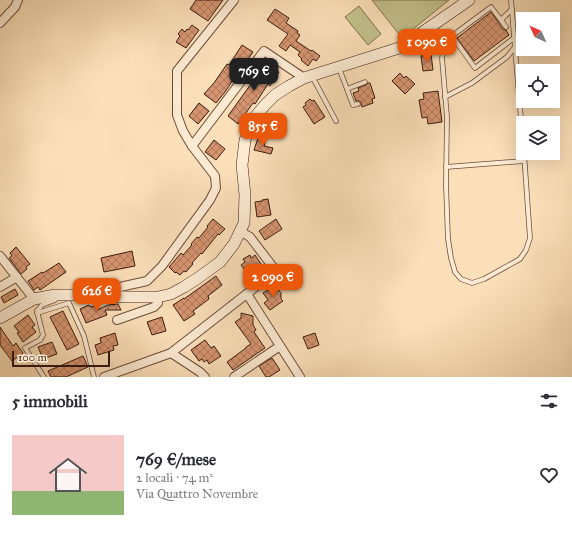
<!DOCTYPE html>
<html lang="it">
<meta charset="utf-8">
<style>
:root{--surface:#fff;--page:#f7f7f7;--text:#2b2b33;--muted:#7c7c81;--accent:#ea580c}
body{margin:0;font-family:"IM FELL Great Primer",serif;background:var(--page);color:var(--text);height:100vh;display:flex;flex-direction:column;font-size:15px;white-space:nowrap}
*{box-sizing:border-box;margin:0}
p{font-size:13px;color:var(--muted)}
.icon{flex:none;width:22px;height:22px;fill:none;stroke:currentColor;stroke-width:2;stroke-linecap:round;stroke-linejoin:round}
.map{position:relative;height:377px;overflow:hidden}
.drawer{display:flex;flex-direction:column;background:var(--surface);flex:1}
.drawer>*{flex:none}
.needle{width:26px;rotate:314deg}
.buttons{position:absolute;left:516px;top:12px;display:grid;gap:8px}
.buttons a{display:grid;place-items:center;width:44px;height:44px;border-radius:0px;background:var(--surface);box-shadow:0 4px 16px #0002;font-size:20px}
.scale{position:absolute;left:12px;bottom:10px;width:98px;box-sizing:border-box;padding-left:4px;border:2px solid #3c1c0f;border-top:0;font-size:11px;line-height:14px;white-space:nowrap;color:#3c1c0f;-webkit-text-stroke:3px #fcead2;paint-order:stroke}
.price{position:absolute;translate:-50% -34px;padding:0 9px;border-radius:8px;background:var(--accent);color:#fff;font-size:13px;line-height:26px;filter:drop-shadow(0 1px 2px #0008)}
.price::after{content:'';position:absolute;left:50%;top:24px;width:12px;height:9px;margin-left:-6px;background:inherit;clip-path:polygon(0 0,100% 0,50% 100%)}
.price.selected{background:#222;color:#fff}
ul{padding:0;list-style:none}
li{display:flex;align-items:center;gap:12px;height:100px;padding:0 12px}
li span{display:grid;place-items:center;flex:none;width:112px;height:80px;border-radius:0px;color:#555}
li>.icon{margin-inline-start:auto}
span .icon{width:48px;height:48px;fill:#fffc;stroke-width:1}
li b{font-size:17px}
h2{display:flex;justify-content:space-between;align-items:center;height:48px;padding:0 12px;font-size:17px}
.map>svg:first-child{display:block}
.park{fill:#c3c18c;stroke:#806e4e}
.building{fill:url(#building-cross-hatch);stroke:#3c1c0f}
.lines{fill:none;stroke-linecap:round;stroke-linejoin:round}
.service-casing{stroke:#6c4d3a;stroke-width:5.5}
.minor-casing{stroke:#6c4d3a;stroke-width:10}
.secondary-casing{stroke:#3c1c0f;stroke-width:12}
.service{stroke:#fcead2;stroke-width:4}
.minor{stroke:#fcead2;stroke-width:8}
.secondary{stroke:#fcead2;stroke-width:11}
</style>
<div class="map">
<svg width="572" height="377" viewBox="0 0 572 377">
<defs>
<pattern id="building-cross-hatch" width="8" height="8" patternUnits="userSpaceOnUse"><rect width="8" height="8" fill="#d59470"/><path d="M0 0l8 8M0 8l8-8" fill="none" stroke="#ae785a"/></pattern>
</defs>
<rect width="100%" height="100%" fill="#fbdfb9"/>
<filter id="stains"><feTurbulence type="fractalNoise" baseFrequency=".005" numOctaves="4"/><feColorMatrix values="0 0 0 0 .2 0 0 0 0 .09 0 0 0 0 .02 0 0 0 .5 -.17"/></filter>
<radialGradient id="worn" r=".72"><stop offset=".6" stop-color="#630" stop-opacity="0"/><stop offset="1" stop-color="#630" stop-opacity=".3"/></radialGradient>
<g class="park">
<path d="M 372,0 L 449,0 L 402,38 Z"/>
<path d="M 359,6 L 381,34 L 368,45 L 345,17 Z"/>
</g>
<g class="building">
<path d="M 196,0 L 223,0 L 208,21 L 190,9 Z"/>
<path d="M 275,9 L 289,18 L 286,23 L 298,31 L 297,33 L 300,35 L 296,41 L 311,51 L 312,50 L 320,56 L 316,61 L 313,59 L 308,66 L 301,60 L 302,59 L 298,55 L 300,52 L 290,45 L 286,51 L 279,46 L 288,34 L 267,20 Z"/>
<path d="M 491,12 L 503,29 L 506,30 L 509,35 L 474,61 L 457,38 Z"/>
<path d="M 192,25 L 199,30 L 186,48 L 176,42 L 180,36 L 178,34 L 182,29 L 185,32 L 187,29 L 188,30 Z"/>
<path d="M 242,45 L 253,52 L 244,65 L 243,65 L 225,92 L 216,103 L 204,94 L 214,83 L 227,64 L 229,65 Z"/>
<path d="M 431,54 L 433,70 L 423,71 L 421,56 Z"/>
<path d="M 266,63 L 279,72 L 270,86 L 268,84 L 255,104 L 253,103 L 238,124 L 228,116 Z"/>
<path d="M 400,73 L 404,78 L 406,76 L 415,84 L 405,94 L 392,81 Z"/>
<path d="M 368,83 L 370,83 L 375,98 L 372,99 L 373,103 L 362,107 L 361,102 L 359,101 L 356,101 L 353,93 L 359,91 L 358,88 L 366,85 Z"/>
<path d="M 438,91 L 442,122 L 428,124 L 427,117 L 422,118 L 419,100 L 424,99 L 423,93 Z"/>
<path d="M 310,99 L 312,101 L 314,100 L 325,117 L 314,124 L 303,107 L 306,105 L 305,103 Z"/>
<path d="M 199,103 L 209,111 L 198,124 L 189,116 Z"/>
<path d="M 258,138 L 266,140 L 264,146 L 273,148 L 271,154 L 254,150 Z"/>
<path d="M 214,140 L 225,149 L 216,160 L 205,152 Z"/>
<path d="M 268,199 L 271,215 L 257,217 L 255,202 L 262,201 L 262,200 Z"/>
<path d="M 213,219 L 225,229 L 219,235 L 218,234 L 202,254 L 201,253 L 192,263 L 193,264 L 186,272 L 184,271 L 180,275 L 176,272 L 175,273 L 169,267 L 181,253 L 183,255 L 192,245 L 191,244 L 197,237 L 199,238 L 208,227 L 207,226 Z"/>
<path d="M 276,219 L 282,229 L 265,240 L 259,231 Z"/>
<path d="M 16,247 L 30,264 L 26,267 L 27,269 L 21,274 L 9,258 L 12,256 L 10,253 Z"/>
<path d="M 132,251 L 135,266 L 104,272 L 101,258 Z"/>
<path d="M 250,255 L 251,258 L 255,255 L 265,270 L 251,279 L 241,265 L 245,262 L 243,259 Z"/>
<path d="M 59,263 L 66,272 L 40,290 L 38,287 L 34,290 L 28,281 L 42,272 L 43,273 Z"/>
<path d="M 216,276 L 222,285 L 208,296 L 209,299 L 193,311 L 195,314 L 184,321 L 173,305 L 184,298 L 184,299 Z"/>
<path d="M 275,286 L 281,293 L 281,299 L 283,301 L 270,310 L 264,303 L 268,300 L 263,293 Z"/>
<path d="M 15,289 L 18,295 L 4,303 L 1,297 Z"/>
<path d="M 118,304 L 121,310 L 105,310 L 107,315 L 86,323 L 80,309 L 89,305 L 90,307 L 95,306 L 97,310 L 108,305 Z"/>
<path d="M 63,311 L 79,344 L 67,350 L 50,317 Z"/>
<path d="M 241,313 L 253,316 L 253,325 L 256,330 L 254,332 L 265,348 L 233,370 L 227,362 L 246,348 L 246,347 L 251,344 L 235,322 L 241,318 Z"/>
<path d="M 28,315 L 35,325 L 32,327 L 36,332 L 23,342 L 17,333 L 19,332 L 14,326 Z"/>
<path d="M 162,317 L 166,331 L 152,335 L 147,322 Z"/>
<path d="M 0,327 L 13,346 L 16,343 L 23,353 L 12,361 L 0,345 Z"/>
<path d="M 115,333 L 118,345 L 113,346 L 114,350 L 98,355 L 95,345 L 101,343 L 100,338 Z"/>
<path d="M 315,333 L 319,345 L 308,349 L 303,337 Z"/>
<path d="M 205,340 L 211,348 L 214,346 L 221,356 L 209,364 L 207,360 L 204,362 L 202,359 L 199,361 L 191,350 Z"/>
<path d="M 52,342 L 57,354 L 43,359 L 38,347 Z"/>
<path d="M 83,356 L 88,367 L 66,377 L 51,377 L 48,371 Z"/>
<path d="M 272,358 L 280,370 L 269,377 L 266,377 L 259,366 Z"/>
</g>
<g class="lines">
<defs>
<g id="service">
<path d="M 511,0 L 523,143"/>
<path d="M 512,9 L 501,20 L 491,7 L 452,36 L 444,48 L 442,58 L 447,117 L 446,185 L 448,239 L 451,258 L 455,272 L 461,279 L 472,283 L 484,279 L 520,259 L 526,250 L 530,238 L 524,153"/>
<path d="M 501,20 L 506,27"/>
<path d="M 452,36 L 475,68 L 514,38"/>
<path d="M 339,68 L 353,105 L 358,104"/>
<path d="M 312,76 L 336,121"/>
<path d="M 347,89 L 365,82"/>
<path d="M 445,97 L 472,83 L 507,57 L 515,47"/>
<path d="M 446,167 L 524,161"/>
<path d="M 37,313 L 69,303 L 84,336 L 94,377"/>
<path d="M 44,377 L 25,348 L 40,340 L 43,335 L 37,311 L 42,305 L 55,300 L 55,298"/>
</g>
<g id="minor">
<path d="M 234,0 L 177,71 L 177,115 L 183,131 L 192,146 L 264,51 L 304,78"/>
<path d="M 0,23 L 15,7 L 18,0"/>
<path d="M 0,256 L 34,299"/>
<path d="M 0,287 L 17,277"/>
<path d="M 247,294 L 300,377"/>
<path d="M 98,296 L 111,289 L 147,281 L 162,266 L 210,200 L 216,188 L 215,176 L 192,146"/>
<path d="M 117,320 L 154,307 L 158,303 L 158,297"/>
<path d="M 171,353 L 200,372 L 205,377"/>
<path d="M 104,377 L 171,353 L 276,271 L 250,237 L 240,231"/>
<path d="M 234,377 L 280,346"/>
</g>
<path id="secondary" d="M 0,318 L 34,299 L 55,295 L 76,295 L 128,297 L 158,297 L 171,294 L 184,287 L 198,278 L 220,262 L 234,244 L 244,223 L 245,195 L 242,165 L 245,140 L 250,128 L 255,117 L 265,105 L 275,95 L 289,86 L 304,78 L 399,48 L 407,43 L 469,0"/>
</defs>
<use href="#service" class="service-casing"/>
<use href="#minor" class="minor-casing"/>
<use href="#secondary" class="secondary-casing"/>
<use href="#service" class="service"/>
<use href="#minor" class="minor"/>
<use href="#secondary" class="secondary"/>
</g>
<rect width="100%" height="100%" filter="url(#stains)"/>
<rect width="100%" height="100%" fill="url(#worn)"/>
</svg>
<div class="buttons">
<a><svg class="needle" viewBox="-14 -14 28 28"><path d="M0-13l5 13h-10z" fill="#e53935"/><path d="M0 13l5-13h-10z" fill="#7c7c81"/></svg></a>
<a><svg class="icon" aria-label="locate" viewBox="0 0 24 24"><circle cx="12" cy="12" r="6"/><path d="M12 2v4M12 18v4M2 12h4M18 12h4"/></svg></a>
<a><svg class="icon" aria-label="layers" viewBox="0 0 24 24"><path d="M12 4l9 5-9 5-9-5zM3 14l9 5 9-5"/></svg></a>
</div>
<div class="scale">100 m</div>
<b class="price" style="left:427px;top:63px">1 090 €</b>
<b class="price selected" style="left:254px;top:92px">769 €</b>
<b class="price" style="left:263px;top:147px">855 €</b>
<b class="price" style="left:273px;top:298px">2 090 €</b>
<b class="price" style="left:97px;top:312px">626 €</b>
</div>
<section class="drawer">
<h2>5 immobili<svg class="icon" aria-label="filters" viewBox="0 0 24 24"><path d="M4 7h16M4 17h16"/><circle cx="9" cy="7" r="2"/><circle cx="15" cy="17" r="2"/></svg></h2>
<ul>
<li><span style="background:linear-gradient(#f6c9c9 70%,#8fb573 0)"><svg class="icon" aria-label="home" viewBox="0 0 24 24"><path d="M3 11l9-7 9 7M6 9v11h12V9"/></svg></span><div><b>769 €/mese</b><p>2 locali · 74 m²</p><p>Via Quattro Novembre</p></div><svg class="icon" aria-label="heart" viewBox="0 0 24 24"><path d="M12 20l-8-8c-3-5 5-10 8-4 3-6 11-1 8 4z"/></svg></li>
</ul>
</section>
